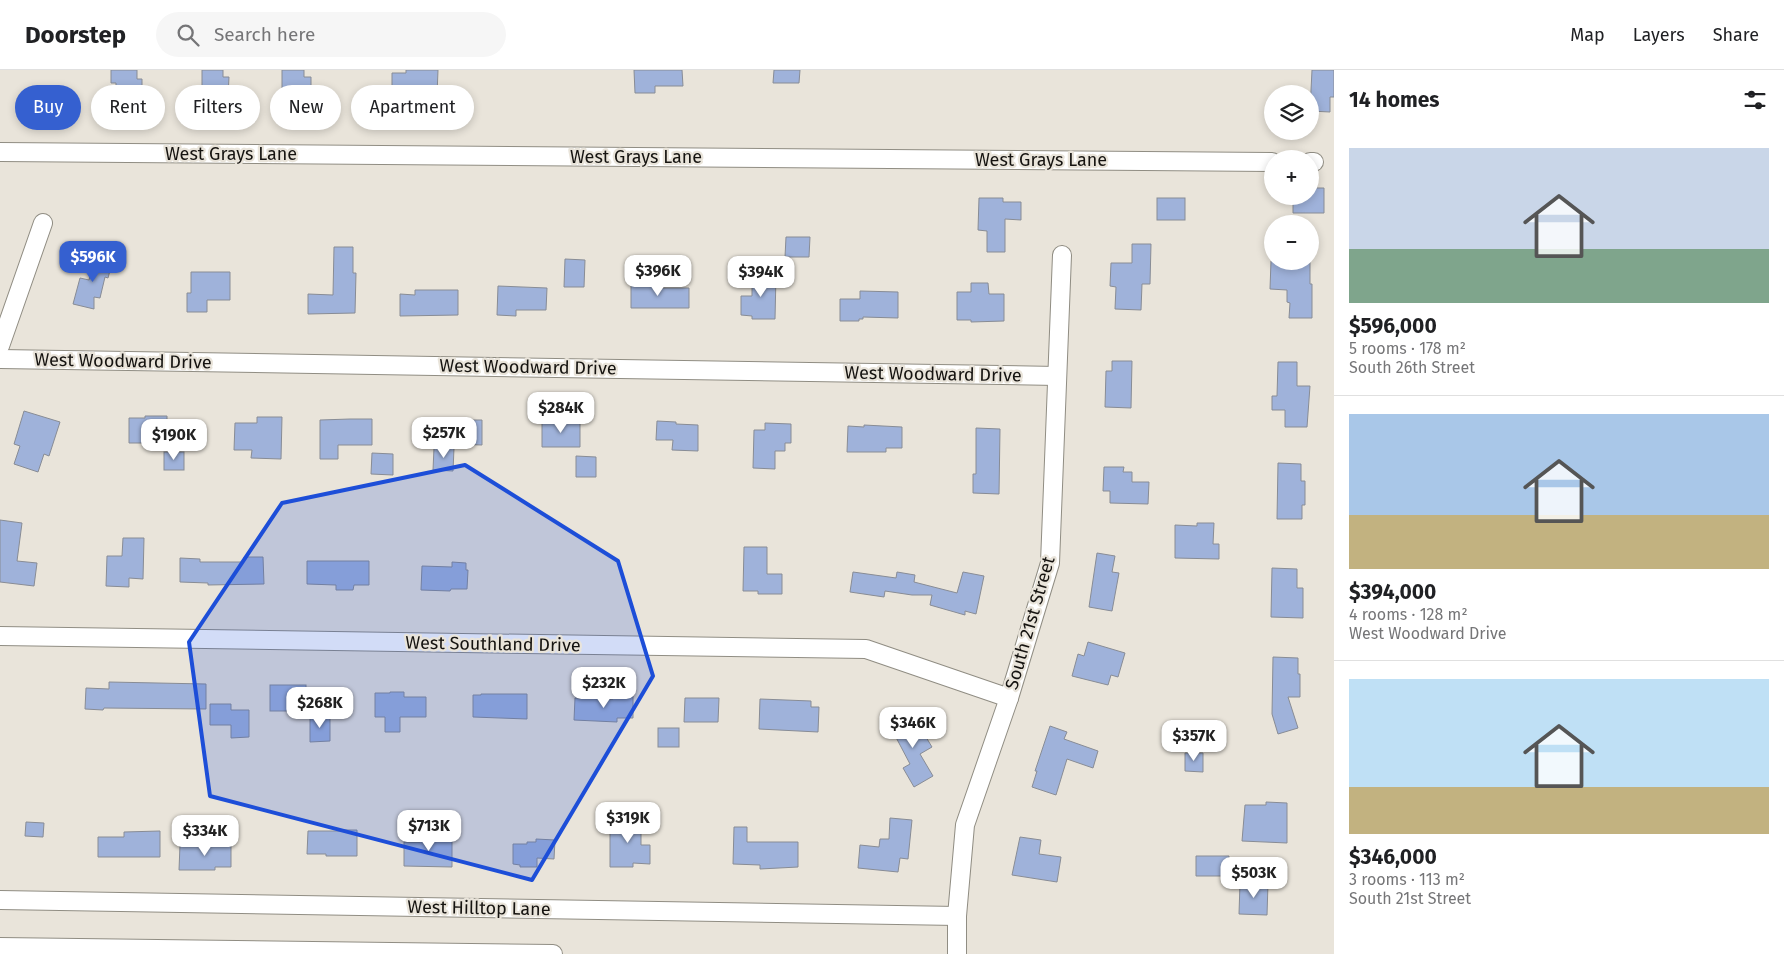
<!DOCTYPE html>
<meta charset="utf-8">
<style>
:root{--surface:#fff;--page:#f6f6f6;--text:#202124;--muted:#757577;--line:#e0e0e0;--accent:#3560d0}
body{margin:0;font-family:"Fira Sans",sans-serif;background:var(--page);color:var(--text);height:100vh;display:flex;flex-direction:column;font-size:19px;white-space:nowrap}
*{box-sizing:border-box;margin:0}
p{font-size:16px;color:var(--muted)}
.icon{flex:none;width:28px;height:28px;fill:none;stroke:currentColor;stroke-width:2;stroke-linecap:round;stroke-linejoin:round}
.map{position:relative;flex:1;overflow:hidden}
.panel{display:flex;flex-direction:column;background:var(--surface);width:450px}
.panel>*{flex:none}
.guide{position:absolute;left:15px;top:15px;width:475px;height:45px;display:flex;gap:10px}
.buttons{position:absolute;left:1264px;top:15px;display:grid;gap:10px}
.buttons a{display:grid;place-items:center;width:55px;height:55px;border-radius:50%;background:var(--surface);box-shadow:0 2px 8px #0003;font-size:25px}
.price{position:absolute;translate:-50% -42px;padding:0 11px;border-radius:10px;background:#fff;color:#222;font-size:16px;line-height:32px;filter:drop-shadow(0 1px 2px #0008)}
.price::after{content:'';position:absolute;left:50%;top:30px;width:15px;height:11px;margin-left:-8px;background:inherit;clip-path:polygon(0 0,100% 0,50% 100%)}
.price.on{background:var(--accent);color:#fff}
ul{padding:0;list-style:none}
li{display:grid;align-content:center;gap:10px;height:265px;padding:0 15px}
li+li{border-top:1px solid var(--line)}
li span{display:grid;place-items:center;height:155px;border-radius:0px;color:#555}
li>.icon{margin-inline-start:auto}
span .icon{width:90px;height:90px;fill:#fffc;stroke-width:1}
li b{font-size:21px}
h2{display:flex;justify-content:space-between;align-items:center;height:60px;padding:0 15px;font-size:21px}
.chip{padding:0 18px;border-radius:22px;background:var(--surface);box-shadow:0 2px 8px #0003;font-size:18px;line-height:45px}
.chip.on{background:var(--accent);color:#fff}
header{display:flex;align-items:center;gap:30px;box-sizing:border-box;height:70px;padding:0 25px;background:var(--surface);border-bottom:1px solid var(--line)}
header strong{font-size:24px}
nav{display:flex;gap:28px;margin-inline-start:auto;font-size:18px}
.search{width:350px;height:45px;background:var(--page);display:flex;align-items:center;gap:12px;box-sizing:border-box;padding:0 18px;border-radius:28px;color:var(--muted);font-size:19px}
main{display:flex;flex:1;min-height:0}
.map>svg:first-child{display:block}
.building{fill:#9fb2da;stroke:#888c95}
.lines{fill:none;stroke-linecap:round;stroke-linejoin:round}
.minor-casing{stroke:#908d83;stroke-width:20}
.minor{stroke:#fff;stroke-width:18}
.marked{fill:#1d4ed8;fill-opacity:0.2;stroke:#1d4ed8;stroke-width:4;stroke-linejoin:round}
.labels{text-anchor:middle;dominant-baseline:central;stroke-width:4.5;stroke-linejoin:round;paint-order:stroke}
.street-label{font-size:18px;fill:#151310;stroke:#e9e4da}
</style>
<header>
<strong>Doorstep</strong>
<div class="search"><svg class="icon" aria-label="search" viewBox="0 0 24 24"><circle cx="10" cy="10" r="6"/><path d="M15 15l6 6"/></svg>Search here</div>
<nav><a>Map</a><a>Layers</a><a>Share</a></nav>
</header>
<main>
<div class="map">
<svg width="1334" height="884" viewBox="0 0 1334 884">
<rect width="100%" height="100%" fill="#e9e4da"/>
<g class="building">
<path d="M 111,0 L 137,0 L 137,9 L 142,9 L 142,29 L 116,30 L 116,13 L 111,13 Z"/>
<path d="M 202,0 L 223,0 L 223,7 L 229,7 L 228,27 L 220,27 L 220,29 L 202,28 Z"/>
<path d="M 282,0 L 304,0 L 304,7 L 311,7 L 311,24 L 303,24 L 303,26 L 282,26 Z"/>
<path d="M 406,0 L 438,0 L 437,25 L 422,24 L 422,22 L 392,21 L 392,3 L 406,3 Z"/>
<path d="M 634,0 L 682,0 L 683,16 L 655,16 L 655,23 L 635,23 Z"/>
<path d="M 774,0 L 800,0 L 799,13 L 773,13 Z"/>
<path d="M 1312,0 L 1334,0 L 1334,27 L 1330,27 L 1330,42 L 1310,41 Z"/>
<path d="M 1310,118 L 1324,118 L 1324,143 L 1293,143 L 1293,126 L 1310,126 Z"/>
<path d="M 979,128 L 1003,128 L 1003,132 L 1021,132 L 1021,150 L 1005,149 L 1005,182 L 987,182 L 987,161 L 978,160 Z"/>
<rect x="1157" y="128" width="28" height="22"/>
<path d="M 786,167 L 810,167 L 809,187 L 785,187 Z"/>
<path d="M 1132,174 L 1151,174 L 1150,214 L 1142,214 L 1141,240 L 1115,239 L 1116,217 L 1110,216 L 1111,193 L 1132,193 Z"/>
<path d="M 334,177 L 353,177 L 353,203 L 356,203 L 355,243 L 308,244 L 308,224 L 333,225 Z"/>
<path d="M 95,185 L 113,189 L 108,208 L 105,207 L 100,228 L 94,227 L 94,239 L 73,234 L 80,208 L 89,210 Z"/>
<path d="M 565,189 L 585,190 L 584,217 L 564,217 Z"/>
<path d="M 1271,191 L 1310,192 L 1310,214 L 1312,214 L 1312,248 L 1289,248 L 1290,233 L 1287,232 L 1287,220 L 1270,219 Z"/>
<path d="M 191,202 L 230,202 L 230,230 L 207,230 L 207,242 L 187,242 L 187,223 L 191,223 Z"/>
<path d="M 752,205 L 776,205 L 775,249 L 752,249 L 752,246 L 741,245 L 741,226 L 752,226 Z"/>
<path d="M 631,213 L 659,214 L 659,218 L 689,218 L 689,238 L 631,238 Z"/>
<path d="M 971,213 L 988,213 L 989,224 L 1004,224 L 1004,251 L 971,252 L 971,250 L 957,250 L 957,222 L 971,222 Z"/>
<path d="M 498,216 L 547,218 L 546,240 L 516,240 L 516,246 L 497,245 Z"/>
<path d="M 415,220 L 458,220 L 458,245 L 400,246 L 400,224 L 415,225 Z"/>
<path d="M 860,221 L 898,222 L 898,248 L 863,247 L 863,249 L 859,249 L 859,251 L 840,251 L 840,229 L 860,229 Z"/>
<path d="M 1112,291 L 1132,291 L 1131,338 L 1105,337 L 1106,301 L 1112,301 Z"/>
<path d="M 1278,292 L 1297,292 L 1297,316 L 1310,316 L 1307,357 L 1285,357 L 1285,340 L 1272,340 L 1272,326 L 1277,326 Z"/>
<path d="M 24,341 L 60,352 L 49,386 L 44,384 L 38,402 L 14,394 L 20,376 L 14,374 Z"/>
<path d="M 145,346 L 167,346 L 167,373 L 129,373 L 129,348 L 145,348 Z"/>
<path d="M 257,347 L 282,347 L 281,389 L 251,388 L 252,380 L 234,380 L 235,353 L 257,353 Z"/>
<path d="M 350,349 L 372,349 L 372,375 L 338,375 L 338,389 L 320,389 L 320,350 Z"/>
<path d="M 462,350 L 482,350 L 482,375 L 452,374 L 453,351 Z"/>
<path d="M 558,351 L 580,351 L 580,377 L 542,377 L 542,353 L 558,353 Z"/>
<path d="M 657,351 L 676,352 L 676,354 L 698,355 L 698,381 L 672,380 L 673,370 L 656,370 Z"/>
<path d="M 765,353 L 791,354 L 791,373 L 785,373 L 785,381 L 775,381 L 775,399 L 753,398 L 754,360 L 765,360 Z"/>
<path d="M 864,355 L 902,357 L 902,378 L 886,378 L 886,382 L 847,382 L 848,356 L 864,357 Z"/>
<path d="M 976,358 L 1000,359 L 999,424 L 973,423 L 973,404 L 976,404 Z"/>
<path d="M 434,378 L 454,378 L 453,401 L 433,400 Z"/>
<rect x="164" y="382" width="20" height="18"/>
<path d="M 372,383 L 393,384 L 393,405 L 371,404 Z"/>
<path d="M 576,386 L 596,387 L 596,407 L 576,407 Z"/>
<path d="M 1278,393 L 1301,394 L 1301,411 L 1305,411 L 1305,435 L 1302,435 L 1302,449 L 1277,449 Z"/>
<path d="M 1104,397 L 1124,397 L 1123,402 L 1132,402 L 1132,412 L 1149,412 L 1148,434 L 1110,433 L 1110,421 L 1103,421 Z"/>
<path d="M 0,450 L 22,453 L 17,491 L 37,493 L 34,516 L 0,512 Z"/>
<path d="M 1197,453 L 1214,453 L 1213,474 L 1219,474 L 1219,489 L 1175,488 L 1175,455 L 1197,456 Z"/>
<path d="M 123,468 L 144,468 L 143,509 L 129,508 L 129,517 L 106,516 L 107,486 L 122,486 Z"/>
<path d="M 744,477 L 767,477 L 767,504 L 782,504 L 782,524 L 758,524 L 758,521 L 743,521 Z"/>
<path d="M 1097,483 L 1115,486 L 1112,502 L 1119,503 L 1112,541 L 1089,537 Z"/>
<path d="M 244,487 L 263,487 L 264,514 L 208,515 L 208,513 L 180,512 L 180,488 L 200,489 L 200,492 L 244,492 Z"/>
<path d="M 307,491 L 369,491 L 369,515 L 354,515 L 353,520 L 336,520 L 336,515 L 307,514 Z"/>
<path d="M 452,492 L 466,493 L 466,500 L 468,500 L 467,519 L 451,519 L 450,521 L 421,520 L 422,496 L 452,497 Z"/>
<path d="M 1272,498 L 1297,499 L 1297,518 L 1303,518 L 1303,548 L 1271,547 Z"/>
<path d="M 853,502 L 896,508 L 897,502 L 915,505 L 914,512 L 957,523 L 963,502 L 984,506 L 976,544 L 965,541 L 965,545 L 930,535 L 932,525 L 912,525 L 885,521 L 884,527 L 850,522 Z"/>
<path d="M 1088,572 L 1125,583 L 1118,607 L 1111,605 L 1108,615 L 1072,606 L 1078,584 L 1084,586 Z"/>
<path d="M 1273,587 L 1298,588 L 1298,604 L 1300,604 L 1300,627 L 1288,627 L 1298,658 L 1278,664 L 1272,644 Z"/>
<path d="M 109,612 L 206,614 L 206,639 L 104,638 L 103,640 L 85,639 L 86,618 L 109,619 Z"/>
<rect x="270" y="615" width="36" height="26"/>
<path d="M 390,622 L 404,622 L 404,627 L 426,627 L 426,647 L 400,647 L 400,662 L 385,662 L 385,647 L 375,647 L 375,623 L 390,623 Z"/>
<path d="M 481,624 L 527,624 L 527,649 L 473,647 L 473,625 L 481,625 Z"/>
<path d="M 613,624 L 633,625 L 633,648 L 617,648 L 617,652 L 574,650 L 575,628 L 613,629 Z"/>
<path d="M 685,628 L 719,628 L 718,652 L 684,652 Z"/>
<path d="M 760,629 L 811,631 L 811,637 L 819,637 L 818,662 L 759,659 Z"/>
<path d="M 210,634 L 231,634 L 231,640 L 249,640 L 249,667 L 231,668 L 231,655 L 210,655 Z"/>
<path d="M 912,644 L 932,677 L 920,684 L 933,706 L 914,717 L 903,698 L 910,694 L 890,656 Z"/>
<path d="M 310,646 L 330,646 L 330,671 L 310,672 Z"/>
<path d="M 1050,656 L 1067,662 L 1064,669 L 1098,681 L 1093,698 L 1067,689 L 1056,725 L 1032,717 L 1037,701 L 1035,701 Z"/>
<rect x="658" y="658" width="21" height="19"/>
<path d="M 1185,683 L 1203,683 L 1203,702 L 1185,701 Z"/>
<path d="M 1266,732 L 1287,733 L 1287,773 L 1242,771 L 1245,735 L 1266,735 Z"/>
<path d="M 890,748 L 912,750 L 908,789 L 900,788 L 898,802 L 858,798 L 860,775 L 879,777 L 880,769 L 889,769 Z"/>
<path d="M 622,749 L 641,749 L 641,775 L 650,775 L 650,794 L 633,793 L 633,797 L 610,797 L 610,751 L 622,751 Z"/>
<path d="M 26,752 L 44,753 L 43,767 L 25,766 Z"/>
<path d="M 734,757 L 747,757 L 747,772 L 798,772 L 798,797 L 760,799 L 760,795 L 733,794 Z"/>
<path d="M 340,760 L 357,760 L 357,786 L 326,786 L 326,784 L 307,784 L 308,761 L 340,761 Z"/>
<path d="M 160,761 L 160,787 L 98,787 L 98,767 L 124,767 L 124,762 Z"/>
<path d="M 452,765 L 452,797 L 404,796 L 404,772 L 420,772 L 420,766 Z"/>
<path d="M 1020,767 L 1041,770 L 1039,784 L 1061,787 L 1057,812 L 1012,805 Z"/>
<path d="M 536,769 L 555,770 L 554,789 L 537,788 L 537,797 L 520,797 L 520,795 L 513,794 L 513,774 L 527,774 L 527,772 L 536,772 Z"/>
<path d="M 180,775 L 231,775 L 231,797 L 215,797 L 215,800 L 179,800 Z"/>
<path d="M 1196,786 L 1229,786 L 1228,806 L 1196,806 Z"/>
<path d="M 1240,813 L 1268,813 L 1267,845 L 1239,844 Z"/>
</g>
<g class="lines">
<defs>
<g id="minor">
<path d="M 0,82 L 1272,92"/>
<path d="M 1310,92 L 1314,92"/>
<path d="M 0,276 L 43,153"/>
<path d="M 0,289 L 1057,306"/>
<path d="M 0,566 L 866,579 L 1009,628"/>
<path d="M 0,830 L 957,846"/>
<path d="M 0,877 L 553,884"/>
<path d="M 957,884 L 957,846 L 965,755 L 1009,628 L 1050,493 L 1062,185"/>
</g>
</defs>
<use href="#minor" class="minor-casing"/>
<use href="#minor" class="minor"/>
</g>
<path class="marked" d="M 465,395 L 618,491 L 653,606 L 532,810 L 210,726 L 189,572 L 282,433 Z"/>
<g class="labels">
<g class="street-label">
<text x="231" y="84">West Grays Lane</text>
<text x="636" y="87">West Grays Lane</text>
<text x="1041" y="90">West Grays Lane</text>
<text transform="translate(123 291) rotate(1)">West Woodward Drive</text>
<text transform="translate(528 297) rotate(1)">West Woodward Drive</text>
<text transform="translate(933 304) rotate(1)">West Woodward Drive</text>
<text transform="translate(1030 553) rotate(-74)">South 21st Street</text>
<text transform="translate(493 574) rotate(1)">West Southland Drive</text>
<text transform="translate(479 838) rotate(1)">West Hilltop Lane</text>
</g>
</g>
</svg>
<div class="buttons">
<a><svg class="icon" aria-label="layers" viewBox="0 0 24 24"><path d="M12 4l9 5-9 5-9-5zM3 14l9 5 9-5"/></svg></a>
<a>+</a>
<a>−</a>
</div>
<b class="price on" style="left:93px;top:213px">$596K</b>
<b class="price" style="left:658px;top:227px">$396K</b>
<b class="price" style="left:761px;top:228px">$394K</b>
<b class="price" style="left:561px;top:364px">$284K</b>
<b class="price" style="left:444px;top:389px">$257K</b>
<b class="price" style="left:174px;top:391px">$190K</b>
<b class="price" style="left:604px;top:639px">$232K</b>
<b class="price" style="left:320px;top:659px">$268K</b>
<b class="price" style="left:913px;top:679px">$346K</b>
<b class="price" style="left:1194px;top:692px">$357K</b>
<b class="price" style="left:628px;top:774px">$319K</b>
<b class="price" style="left:429px;top:782px">$713K</b>
<b class="price" style="left:205px;top:787px">$334K</b>
<b class="price" style="left:1254px;top:829px">$503K</b>
<div class="guide">
<a class="chip on">Buy</a>
<a class="chip">Rent</a>
<a class="chip">Filters</a>
<a class="chip">New</a>
<a class="chip">Apartment</a>
</div>
</div>
<section class="panel">
<h2>14 homes<svg class="icon" aria-label="filters" viewBox="0 0 24 24"><path d="M4 7h16M4 17h16"/><circle cx="9" cy="7" r="2"/><circle cx="15" cy="17" r="2"/></svg></h2>
<ul>
<li><span style="background:linear-gradient(#c9d6e8 65%,#7fa58c 0)"><svg class="icon" aria-label="home" viewBox="0 0 24 24"><path d="M3 11l9-7 9 7M6 9v11h12V9"/></svg></span><div><b>$596,000</b><p>5 rooms · 178 m²</p><p>South 26th Street</p></div></li>
<li><span style="background:linear-gradient(#a9c7e8 65%,#c2b280 0)"><svg class="icon" aria-label="home" viewBox="0 0 24 24"><path d="M3 11l9-7 9 7M6 9v11h12V9"/></svg></span><div><b>$394,000</b><p>4 rooms · 128 m²</p><p>West Woodward Drive</p></div></li>
<li><span style="background:linear-gradient(#bfe0f5 70%,#c2b280 0)"><svg class="icon" aria-label="home" viewBox="0 0 24 24"><path d="M3 11l9-7 9 7M6 9v11h12V9"/></svg></span><div><b>$346,000</b><p>3 rooms · 113 m²</p><p>South 21st Street</p></div></li>
</ul>
</section>
</main>
